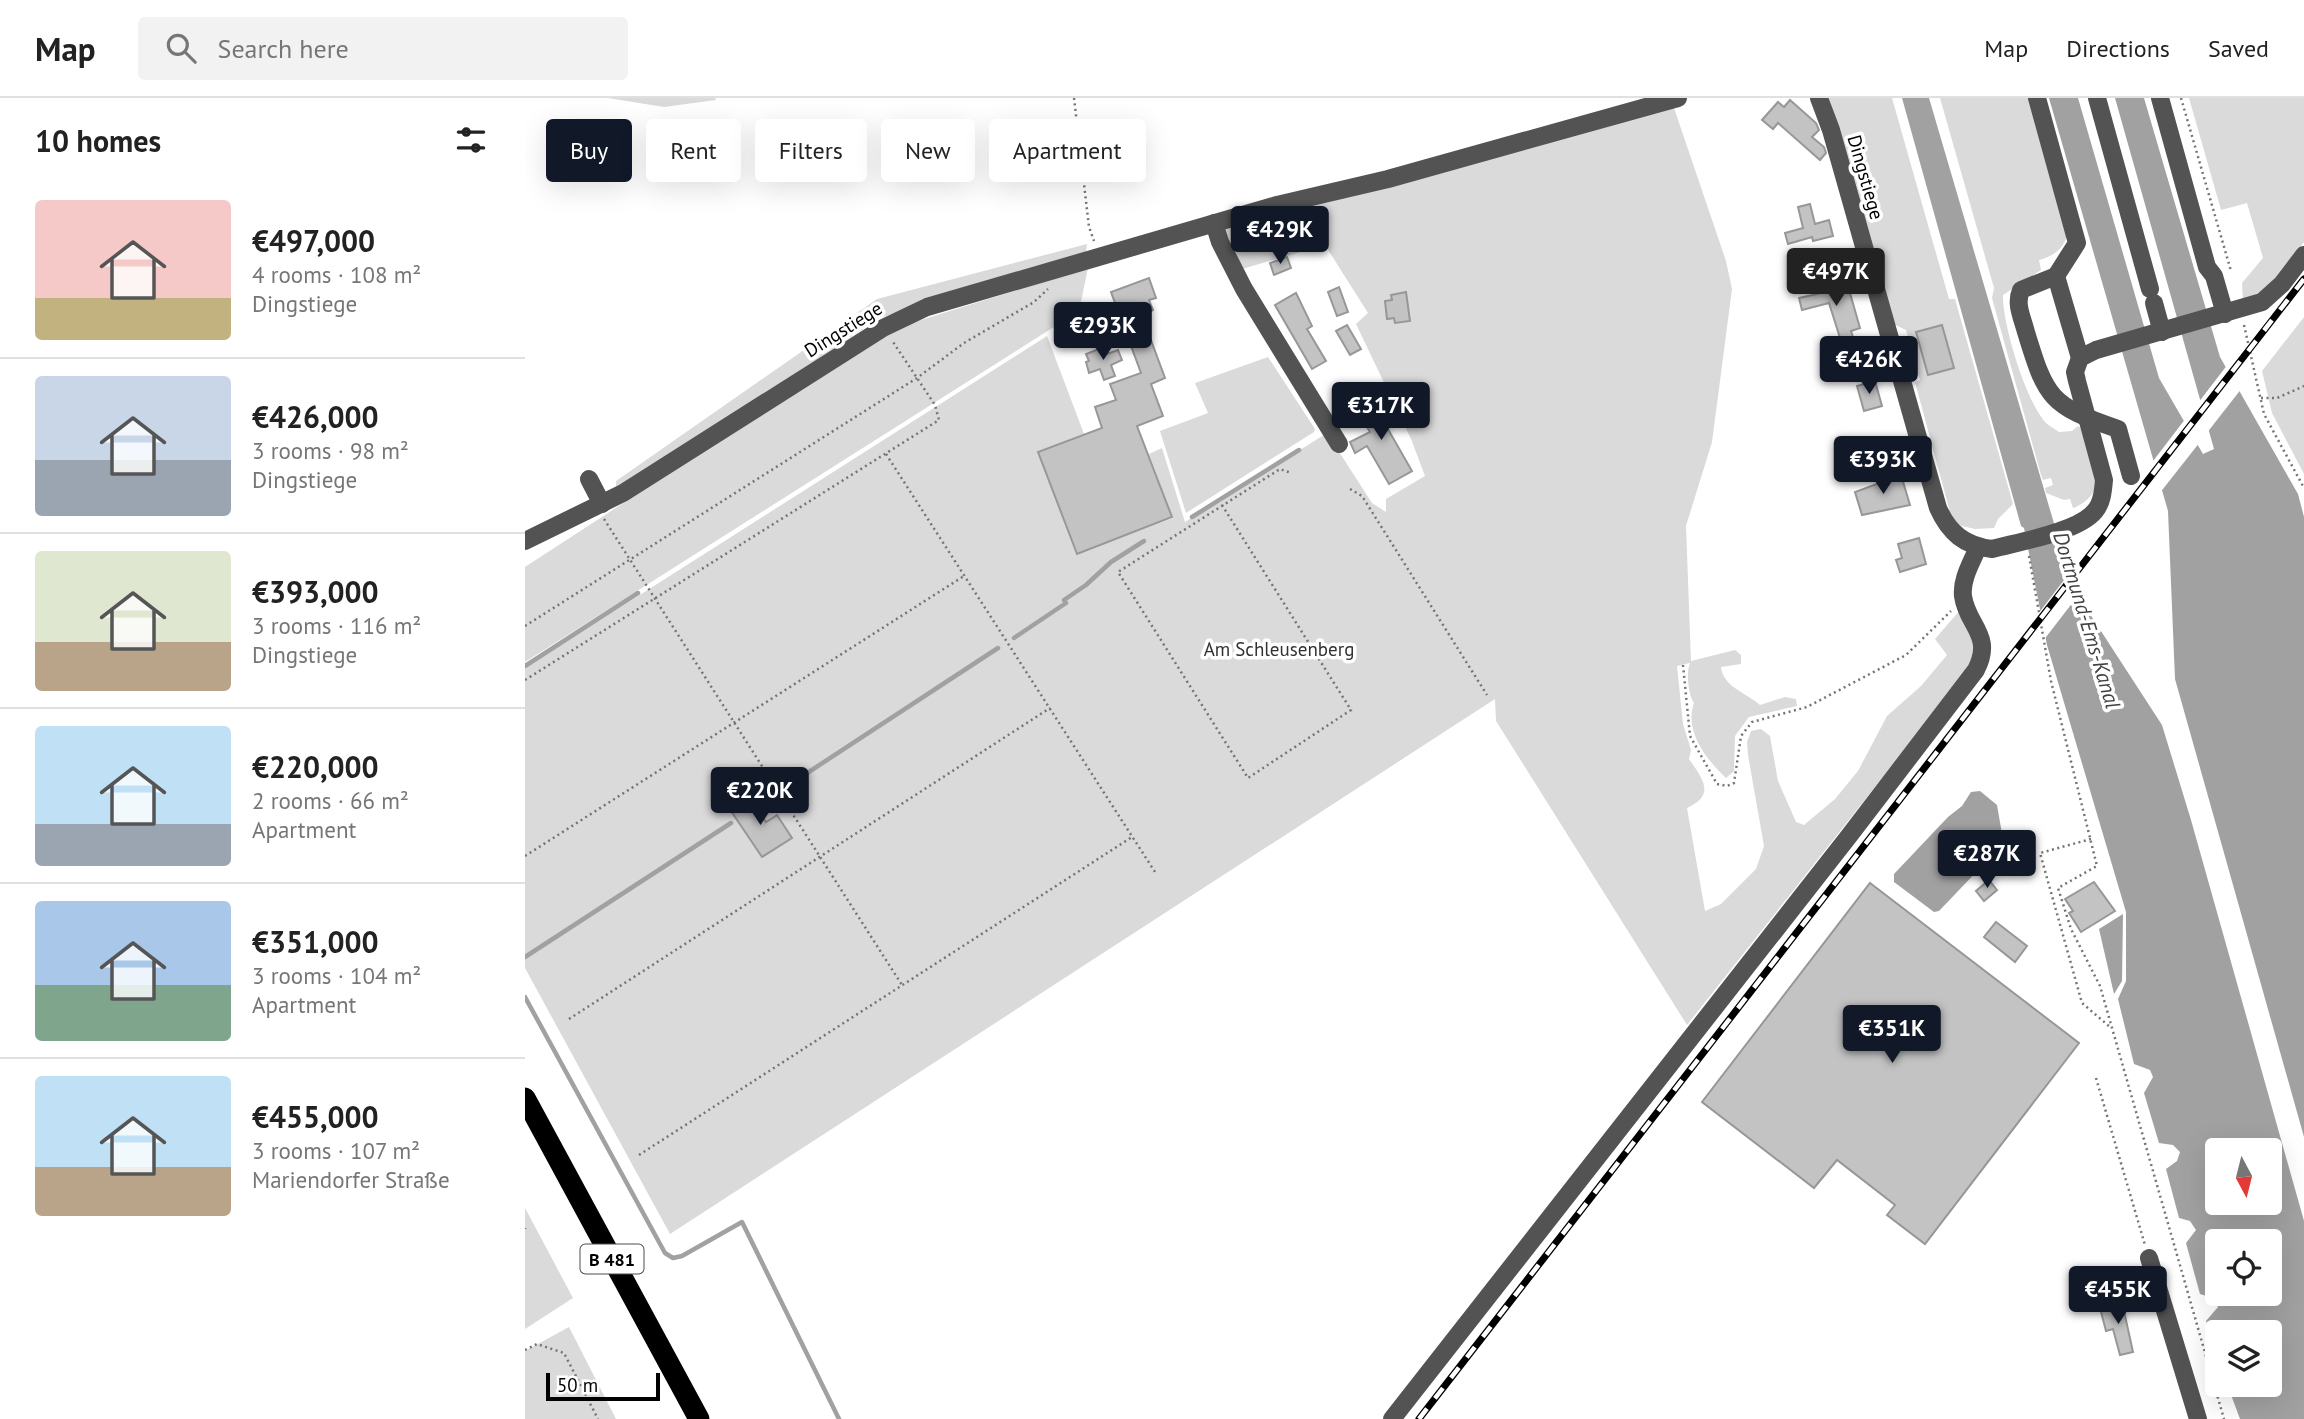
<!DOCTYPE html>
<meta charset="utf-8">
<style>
:root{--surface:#fff;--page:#f2f2f2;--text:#222;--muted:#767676;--line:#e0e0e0;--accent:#111827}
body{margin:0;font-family:"PT Sans",sans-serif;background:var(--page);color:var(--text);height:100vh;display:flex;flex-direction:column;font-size:26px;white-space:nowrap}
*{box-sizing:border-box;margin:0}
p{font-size:23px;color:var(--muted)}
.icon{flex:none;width:38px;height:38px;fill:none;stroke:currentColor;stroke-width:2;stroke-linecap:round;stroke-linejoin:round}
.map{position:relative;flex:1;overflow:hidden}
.sheet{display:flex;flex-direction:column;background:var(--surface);width:525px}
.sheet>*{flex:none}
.hud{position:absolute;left:21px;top:21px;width:665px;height:63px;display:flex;gap:14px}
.needle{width:46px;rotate:173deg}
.fabs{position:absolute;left:1680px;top:1040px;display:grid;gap:14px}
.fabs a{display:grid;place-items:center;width:77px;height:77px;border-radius:7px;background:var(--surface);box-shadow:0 7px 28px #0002;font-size:35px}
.scale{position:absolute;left:21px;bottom:18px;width:114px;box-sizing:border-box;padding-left:7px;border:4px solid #000;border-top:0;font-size:19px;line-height:24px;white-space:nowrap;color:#000;-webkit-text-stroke:5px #fff;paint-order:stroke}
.price{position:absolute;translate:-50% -60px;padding:0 16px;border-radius:7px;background:var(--accent);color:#fff;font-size:23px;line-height:46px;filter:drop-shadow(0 2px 4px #0008)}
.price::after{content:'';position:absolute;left:50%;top:42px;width:21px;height:16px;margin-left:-10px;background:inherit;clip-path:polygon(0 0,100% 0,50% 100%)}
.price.current{background:#222;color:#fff}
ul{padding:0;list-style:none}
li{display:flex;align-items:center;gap:21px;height:175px;padding:0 35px}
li+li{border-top:2px solid var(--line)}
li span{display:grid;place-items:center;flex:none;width:196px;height:140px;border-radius:7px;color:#555}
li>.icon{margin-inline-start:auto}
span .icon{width:84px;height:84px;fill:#fffc;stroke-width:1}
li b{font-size:30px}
h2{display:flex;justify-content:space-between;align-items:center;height:84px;padding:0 35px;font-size:30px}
.pill{padding:0 24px;border-radius:7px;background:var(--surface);box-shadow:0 7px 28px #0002;font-size:24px;line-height:63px}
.pill.current{background:var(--accent);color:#fff}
header{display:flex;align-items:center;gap:42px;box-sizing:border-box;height:98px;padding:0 35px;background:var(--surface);border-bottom:2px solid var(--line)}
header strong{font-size:33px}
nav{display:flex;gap:38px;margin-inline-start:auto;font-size:24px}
.search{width:490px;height:63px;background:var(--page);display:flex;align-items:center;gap:18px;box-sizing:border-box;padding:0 24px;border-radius:7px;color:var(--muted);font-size:26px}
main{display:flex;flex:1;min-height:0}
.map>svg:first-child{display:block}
.green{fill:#dadada}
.water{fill:#a1a1a1;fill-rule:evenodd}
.pier{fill:#fff}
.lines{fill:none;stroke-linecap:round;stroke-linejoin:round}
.stream{stroke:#a1a1a1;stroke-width:4.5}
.building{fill:#c3c3c3;stroke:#979797;stroke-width:2}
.path{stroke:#757575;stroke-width:2.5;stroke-dasharray:2 3.5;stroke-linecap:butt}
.minor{stroke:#535353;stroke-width:18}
.highway{stroke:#000;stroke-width:21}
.rail-casing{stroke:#000;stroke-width:7}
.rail{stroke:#fff;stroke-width:4.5;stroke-dasharray:13;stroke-linecap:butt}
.labels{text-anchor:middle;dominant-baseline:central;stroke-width:7;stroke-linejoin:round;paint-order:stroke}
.shield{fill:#fff;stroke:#4c4c4c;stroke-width:2}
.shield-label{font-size:18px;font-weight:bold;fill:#000}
.street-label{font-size:19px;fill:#000;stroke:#fff}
.park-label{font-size:19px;fill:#313131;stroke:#fff}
.water-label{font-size:21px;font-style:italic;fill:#424242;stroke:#fff}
</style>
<header>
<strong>Map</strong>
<div class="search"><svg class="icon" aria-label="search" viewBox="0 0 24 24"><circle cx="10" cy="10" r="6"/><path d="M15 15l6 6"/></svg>Search here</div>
<nav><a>Map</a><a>Directions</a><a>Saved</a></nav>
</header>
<main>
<section class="sheet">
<h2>10 homes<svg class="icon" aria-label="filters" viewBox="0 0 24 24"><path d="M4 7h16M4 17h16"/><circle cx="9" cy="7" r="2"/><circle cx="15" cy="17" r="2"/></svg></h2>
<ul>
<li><span style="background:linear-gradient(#f6c9c9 70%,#c2b280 0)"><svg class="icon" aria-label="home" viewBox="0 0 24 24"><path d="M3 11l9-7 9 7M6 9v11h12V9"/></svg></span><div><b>€497,000</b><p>4 rooms · 108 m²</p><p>Dingstiege</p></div></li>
<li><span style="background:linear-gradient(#c9d6e8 60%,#9aa5b1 0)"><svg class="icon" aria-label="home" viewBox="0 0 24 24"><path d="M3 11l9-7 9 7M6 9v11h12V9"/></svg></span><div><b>€426,000</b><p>3 rooms · 98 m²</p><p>Dingstiege</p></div></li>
<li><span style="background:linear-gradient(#dfe7d0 65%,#b9a48a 0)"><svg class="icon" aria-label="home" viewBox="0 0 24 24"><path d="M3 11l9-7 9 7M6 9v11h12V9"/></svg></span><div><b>€393,000</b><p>3 rooms · 116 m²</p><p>Dingstiege</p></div></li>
<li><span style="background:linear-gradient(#bfe0f5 70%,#9aa5b1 0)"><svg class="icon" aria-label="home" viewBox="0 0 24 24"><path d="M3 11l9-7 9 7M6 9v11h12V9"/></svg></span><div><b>€220,000</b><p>2 rooms · 66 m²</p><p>Apartment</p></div></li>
<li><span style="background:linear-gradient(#a9c7e8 60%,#7fa58c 0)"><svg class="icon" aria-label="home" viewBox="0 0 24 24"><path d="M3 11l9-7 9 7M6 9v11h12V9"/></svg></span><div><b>€351,000</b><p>3 rooms · 104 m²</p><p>Apartment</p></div></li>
<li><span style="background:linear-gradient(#bfe0f5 65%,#b9a48a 0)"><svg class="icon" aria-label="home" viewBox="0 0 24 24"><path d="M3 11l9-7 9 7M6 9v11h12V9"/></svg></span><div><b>€455,000</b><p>3 rooms · 107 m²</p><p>Mariendorfer Straße</p></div></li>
</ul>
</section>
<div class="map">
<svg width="1779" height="1321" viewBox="0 0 1779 1321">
<rect width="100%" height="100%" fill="#fff"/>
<g class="green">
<path d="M 83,0 L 190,0 L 191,2 L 139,9 Z"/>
<path d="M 1304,0 L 1367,0 L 1424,201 L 1430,201 L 1488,406 L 1473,421 L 1469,430 L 1450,431 L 1433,427 L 1425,414 L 1390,284 L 1395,282 L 1381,232 L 1368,226 Z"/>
<path d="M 1415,0 L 1507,0 L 1544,131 C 1540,149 1532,157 1514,162 L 1516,172 L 1478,197 C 1477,225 1501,304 1521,325 C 1524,328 1530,331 1534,334 L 1547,333 L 1553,328 L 1559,332 C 1568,364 1587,394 1548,410 L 1545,401 L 1539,402 L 1521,395 L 1520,390 L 1528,387 L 1526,380 L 1518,382 L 1516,377 L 1467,200 L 1469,190 Z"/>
<path d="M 1664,0 L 1779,0 L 1779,144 L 1745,191 L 1718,205 L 1717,185 L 1738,160 L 1722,105 L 1696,112 Z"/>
<path d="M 1148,7 L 1201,163 L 1207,191 L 1187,344 L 1161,428 L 1166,563 L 1210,552 L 1216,557 L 1216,566 L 1196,569 C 1198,589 1222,595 1235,607 L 1260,599 L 1271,601 L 1272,608 L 1224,619 L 1210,638 L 1209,673 L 1201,680 C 1181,661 1159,633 1169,605 C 1163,597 1161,574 1165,565 L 1152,568 L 1158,626 L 1166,652 L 1164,661 C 1178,681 1191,697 1162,710 L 1180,813 L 1196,806 L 1231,771 L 1239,748 L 1223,657 L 1222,644 L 1226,633 L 1236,631 L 1245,638 L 1253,683 L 1271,724 L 1279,727 L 1310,701 L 1333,673 L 1362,618 L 1396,588 L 1422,557 L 1410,541 L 1436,511 L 1452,547 L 1447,566 L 1162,927 L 971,623 L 970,601 L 145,1136 L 0,870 L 0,570 L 522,238 L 559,336 L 512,354 L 551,456 L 648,420 L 624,356 L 637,350 L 660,424 L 802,335 L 847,405 L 861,414 L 861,401 L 900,378 L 886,341 L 831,226 L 843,215 L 800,147 L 717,171 L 691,130 Z"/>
<path d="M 562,146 L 561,155 L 355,220 L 91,393 L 91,383 L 352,201 Z"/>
<path d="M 563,170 L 554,213 L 0,564 L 0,469 L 364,232 Z"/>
<path d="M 1779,219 L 1779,376 L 1747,315 L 1737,273 Z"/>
<path d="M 743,259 L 790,331 L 789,334 L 661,415 L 635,333 L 683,315 L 670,285 Z"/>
<path d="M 0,1110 L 48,1200 L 0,1231 Z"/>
<path d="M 44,1229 L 91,1321 L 0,1321 L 0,1253 Z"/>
</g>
<g class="water">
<path d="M 1377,0 L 1404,0 L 1548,490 L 1637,627 L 1666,722 L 1779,1123 L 1779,1321 L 1715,1321 L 1702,1286 L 1745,1286 L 1745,1234 L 1692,1234 L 1692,1257 L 1681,1223 L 1693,1209 L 1688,1200 L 1675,1196 L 1661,1145 L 1671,1132 L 1665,1123 L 1654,1120 L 1641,1071 L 1652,1063 L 1655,1054 L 1648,1047 L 1634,1045 L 1619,995 L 1628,979 L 1625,972 L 1609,966 L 1593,901 L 1601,883 L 1601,814 L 1522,547 L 1499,430 L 1496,428 ZM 1692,1052 L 1745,1052 L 1745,1104 L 1692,1104 ZM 1692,1143 L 1745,1143 L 1745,1195 L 1692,1195 Z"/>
<path d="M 1524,0 L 1553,0 L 1634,280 L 1678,356 L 1689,351 L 1590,0 L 1619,0 L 1695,259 L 1773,396 L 1779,419 L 1779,1039 L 1650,581 L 1643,413 Z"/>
<path d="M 1455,693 L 1472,707 L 1480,753 L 1457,768 L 1414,813 L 1409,814 L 1369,784 L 1369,776 L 1423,719 L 1437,708 L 1446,694 Z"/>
<path d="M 1598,816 L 1597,883 L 1589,896 L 1574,831 Z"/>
</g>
<g class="pier">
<path d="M 1703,266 L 1717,290 L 1681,336 L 1673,305 Z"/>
<path d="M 1661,320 L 1675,344 L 1634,396 L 1625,367 Z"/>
<path d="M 1546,473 L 1555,495 L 1518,543 L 1513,516 Z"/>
</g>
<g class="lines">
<g class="stream">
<path d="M 667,419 L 774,352"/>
<path d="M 489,540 L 541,505 L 539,502 L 561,487 L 586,464 L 619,443"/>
<path d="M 0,568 L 113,495"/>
<path d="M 270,683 L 473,550"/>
<path d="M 0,859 L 206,725"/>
<path d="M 0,899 L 140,1155 L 148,1160 L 157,1158 L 217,1124 L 314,1321"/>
</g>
</g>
<g class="building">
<path d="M 1265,2 L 1291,25 L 1294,32 L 1287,39 L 1299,49 L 1301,55 L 1295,62 L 1253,25 L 1248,31 L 1237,22 L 1253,4 L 1259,9 Z"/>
<path d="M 1285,106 L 1290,126 L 1304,122 L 1308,138 L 1288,143 L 1287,139 L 1263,146 L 1260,135 L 1278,130 L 1273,109 Z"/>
<path d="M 762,159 L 766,170 L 749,177 L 745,165 Z"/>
<path d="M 624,180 L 631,200 L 624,202 L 628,212 L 617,218 L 640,280 L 626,286 L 638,318 L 612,328 L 647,419 L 552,456 L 513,354 L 577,330 L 570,309 L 591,302 L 585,286 L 616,275 L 586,194 Z"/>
<path d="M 1311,183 L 1313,191 L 1323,188 L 1335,230 L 1326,233 L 1328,239 L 1316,243 L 1304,205 L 1277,212 L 1274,200 L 1301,194 L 1299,187 Z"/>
<path d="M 814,189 L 823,214 L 812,218 L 803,194 Z"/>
<path d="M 881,194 L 885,223 L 870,225 L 869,220 L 862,221 L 860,203 L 867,202 L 866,197 Z"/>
<path d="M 771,195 L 787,228 L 782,231 L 801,263 L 787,271 L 750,207 Z"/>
<path d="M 822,227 L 836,251 L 825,257 L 811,233 Z"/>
<path d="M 1417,227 L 1429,270 L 1403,277 L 1391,234 Z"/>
<path d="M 579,249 L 582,256 L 593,252 L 597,262 L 586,267 L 590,278 L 579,282 L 575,271 L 564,275 L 561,264 L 564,263 L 561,256 Z"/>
<path d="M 1350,283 L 1357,308 L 1339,313 L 1332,288 Z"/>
<path d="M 850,298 L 865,324 L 860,326 L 887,373 L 864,386 L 842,348 L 830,355 L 825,344 L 845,334 L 835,318 L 838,316 L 833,308 Z"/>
<path d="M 1376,377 L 1385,407 L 1337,417 L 1330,394 Z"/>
<path d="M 1394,440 L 1401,466 L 1375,474 L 1371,462 L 1377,460 L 1373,446 Z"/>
<path d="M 224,697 L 241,724 L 252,717 L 267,740 L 237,759 L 204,710 Z"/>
<path d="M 1464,782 L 1472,792 L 1459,803 L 1451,793 Z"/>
<path d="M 1569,784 L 1590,813 L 1556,834 L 1544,815 L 1548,813 L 1540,801 Z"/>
<path d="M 1345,785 L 1554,945 L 1400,1146 L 1362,1117 L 1370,1107 L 1312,1062 L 1289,1090 L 1177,1004 Z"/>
<path d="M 1471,824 L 1502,848 L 1490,864 L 1459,839 Z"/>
<path d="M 1597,1204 L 1608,1254 L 1595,1257 L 1588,1231 L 1581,1233 L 1575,1210 Z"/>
</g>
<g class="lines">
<g class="path">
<path d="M 549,0 L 564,129 L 569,143"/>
<path d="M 1656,0 L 1706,173"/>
<path d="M 1719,227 L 1739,316 L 1779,390"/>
<path d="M 1736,300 L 1752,300 L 1779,288"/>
<path d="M 361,356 L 630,774"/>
<path d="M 825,391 L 837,398 L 962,597"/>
<path d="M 697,407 L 826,612 L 723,680 L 593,474 L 755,371 L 766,375"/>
<path d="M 79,421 L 377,887"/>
<path d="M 1504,458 L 1526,583 L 1572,768 L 1533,790 L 1546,831 L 1575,888 L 1699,1321"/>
<path d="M 0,528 L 392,280 L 439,245 L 509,204 L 523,191"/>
<path d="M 1158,567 L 1165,638 L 1192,686 L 1202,688 L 1209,685 L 1216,638 L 1227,624 L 1282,609 L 1381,557 L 1426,513"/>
<path d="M 0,582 L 414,322 L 410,307 L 368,244"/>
<path d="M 1566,741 L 1515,755 L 1557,905 L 1585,929"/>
<path d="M 0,758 L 439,478"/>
<path d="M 44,921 L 525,610"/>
<path d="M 1571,980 L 1620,1147"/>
<path d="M 114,1057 L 607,739"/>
<path d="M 0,1131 L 0,1130"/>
<path d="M 0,1252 L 12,1246 L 39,1255 L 73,1321"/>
</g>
<g class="minor">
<path d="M 1294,0 L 1306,32 L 1413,410 C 1424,435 1440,448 1467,451 C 1493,444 1553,434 1570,413 C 1577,405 1578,393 1579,382 L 1552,283 L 1550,274 L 1555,260 L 1571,252 L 1737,204 L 1757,186 L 1779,157"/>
<path d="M 1512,0 L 1552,145 L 1531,178"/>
<path d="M 1572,0 L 1625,191"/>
<path d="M 1635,0 L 1682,169 L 1689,178 L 1700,216"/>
<path d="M 689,125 L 695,144 L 719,191 L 814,346"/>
<path d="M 1629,205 L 1637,234"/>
<path d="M 1555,260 L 1531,178 L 1496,192 C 1490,206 1497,219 1501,234 C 1521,300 1525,308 1593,331 L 1606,378"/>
<path d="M 64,381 L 77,406"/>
<path d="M 0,443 L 98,395 L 358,230 L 402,209 L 752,107 L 863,81 L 1153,0"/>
<path d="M 1624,1160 L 1673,1321"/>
<path d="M 867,1321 L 1324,738 L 1451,572 C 1469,537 1442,528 1438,498 C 1436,481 1447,464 1453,449"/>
</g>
<path class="highway" d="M 0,1000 L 174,1321"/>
<defs>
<path id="rail" d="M 894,1321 L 1779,181"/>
</defs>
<use href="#rail" class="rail-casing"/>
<use href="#rail" class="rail"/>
</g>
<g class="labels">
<rect class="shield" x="55.5" y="1146.5" width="63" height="29" rx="5"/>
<g class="shield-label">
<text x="87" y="1161">B 481</text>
</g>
<g class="street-label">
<text transform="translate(1341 79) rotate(74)">Dingstiege</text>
<text transform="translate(318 231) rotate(-32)">Dingstiege</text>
</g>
<g class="park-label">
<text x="754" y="551">Am Schleusenberg</text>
</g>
<g class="water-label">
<text transform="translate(1562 522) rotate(73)">Dortmund-Ems-Kanal</text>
</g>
</g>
</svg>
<div class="fabs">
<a><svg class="needle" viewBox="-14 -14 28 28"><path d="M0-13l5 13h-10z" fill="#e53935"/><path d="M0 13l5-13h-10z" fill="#767676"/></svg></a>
<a><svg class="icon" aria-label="locate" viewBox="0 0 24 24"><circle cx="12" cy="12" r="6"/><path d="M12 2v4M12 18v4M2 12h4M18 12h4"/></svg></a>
<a><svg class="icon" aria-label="layers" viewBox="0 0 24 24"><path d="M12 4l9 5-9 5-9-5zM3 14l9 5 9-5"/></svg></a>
</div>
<div class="scale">50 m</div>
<b class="price" style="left:755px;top:168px">€429K</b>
<b class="price current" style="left:1311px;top:210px">€497K</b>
<b class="price" style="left:578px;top:264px">€293K</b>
<b class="price" style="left:1344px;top:298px">€426K</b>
<b class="price" style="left:856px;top:344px">€317K</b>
<b class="price" style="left:1358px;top:398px">€393K</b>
<b class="price" style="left:235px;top:729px">€220K</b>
<b class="price" style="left:1462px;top:792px">€287K</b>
<b class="price" style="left:1367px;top:967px">€351K</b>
<b class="price" style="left:1593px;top:1228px">€455K</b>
<div class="hud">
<a class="pill current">Buy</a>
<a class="pill">Rent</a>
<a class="pill">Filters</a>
<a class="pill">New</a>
<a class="pill">Apartment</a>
</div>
</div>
</main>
